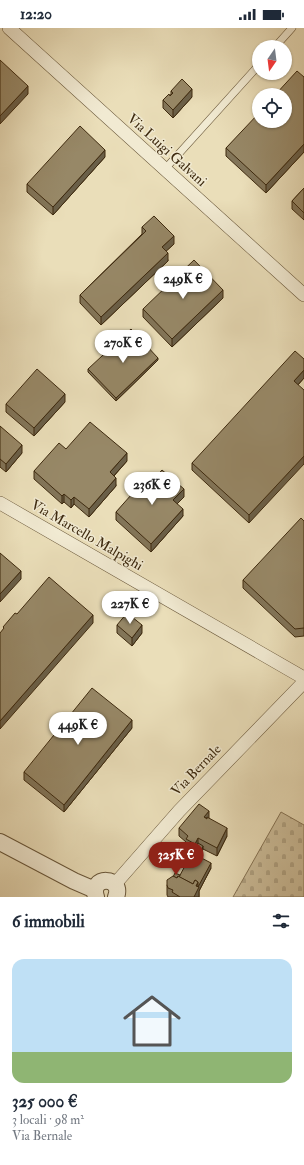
<!DOCTYPE html>
<html lang="it">
<meta charset="utf-8">
<style>
:root{--surface:#fff;--page:#f6f6f7;--text:#1f2937;--muted:#747a83;--line:#e0e1e3;--accent:#8f2418}
body{margin:0;font-family:"IM FELL Double Pica",serif;background:var(--page);color:var(--text);height:100vh;display:flex;flex-direction:column;font-size:15px;white-space:nowrap}
*{box-sizing:border-box;margin:0}
p{font-size:13px;color:var(--muted)}
.icon{flex:none;width:22px;height:22px;fill:none;stroke:currentColor;stroke-width:2;stroke-linecap:round;stroke-linejoin:round}
.map{position:relative;height:869px;overflow:hidden}
.side{display:flex;flex-direction:column;background:var(--surface);flex:1}
.side>*{flex:none}
.needle{width:26px;rotate:194deg}
.fabs{position:absolute;left:252px;top:12px;display:grid;gap:8px}
.fabs a{display:grid;place-items:center;width:40px;height:40px;border-radius:50%;background:var(--surface);box-shadow:0 1px 3px #0004;font-size:20px}
.price{position:absolute;translate:-50% -34px;padding:0 9px;border-radius:14px;background:#fff;color:#222;font-size:13px;line-height:26px;filter:drop-shadow(0 1px 2px #0008)}
.price::after{content:'';position:absolute;left:50%;top:24px;width:12px;height:9px;margin-left:-6px;background:inherit;clip-path:polygon(0 0,100% 0,50% 100%)}
.price.on{background:var(--accent);color:#fff}
ul{padding:0;list-style:none}
li{display:grid;align-content:center;gap:8px;height:212px;padding:0 12px}
li+li{border-top:1px solid var(--line)}
li span{display:grid;place-items:center;height:124px;border-radius:12px;color:#555}
li>.icon{margin-inline-start:auto}
span .icon{width:72px;height:72px;fill:#fffc;stroke-width:1}
li b{font-size:17px}
h2{display:flex;justify-content:space-between;align-items:center;height:48px;padding:0 12px;font-size:17px}
.status{display:flex;justify-content:space-between;align-items:center;height:28px;padding:0 20px;background:var(--surface);direction:ltr}
.status svg{height:11px;fill:currentColor}
.map>svg:first-child{display:block}
.cemetery{fill:url(#cemetery-stones);stroke:#867456}
.lines{fill:none;stroke-linecap:round;stroke-linejoin:round}
.service-casing{stroke:#69573a;stroke-width:8}
.minor-casing{stroke:#69573a;stroke-width:14}
.tertiary-casing{stroke:#69573a;stroke-width:18}
.service{stroke:#f1ead2;stroke-width:7}
.minor{stroke:#f1ead2;stroke-width:13}
.tertiary{stroke:#f1ead2;stroke-width:16}
.wall{fill:#827559;stroke:#3e2a0f}
.shaded-wall{fill:#6a5f48;stroke:#3e2a0f}
.building{fill:#978867;stroke:#3e2a0f}
.labels{text-anchor:middle;dominant-baseline:central;stroke-width:3;stroke-linejoin:round;paint-order:stroke}
.street-label{font-size:14px;fill:#3e2a0f;stroke:#f1ead2}
</style>
<div class="status"><b>12:20</b><svg viewBox="0 0 49 12"><path d="M0 12V9h3v3zM5 12V6h3v6zM10 12V3h3v9zM15 12V0h3v12zM26 1h20v11H26zM47 4h2v5h-2z"/></svg></div>
<div class="map">
<svg width="304" height="869" viewBox="0 0 304 869">
<defs>
<pattern id="cemetery-stones" width="16" height="16" patternUnits="userSpaceOnUse"><rect width="16" height="16" fill="#cdbf9c"/><path d="M2 7V4a2 2 0 0 1 4 0v3zM10 15v-3a2 2 0 0 1 4 0v3z" fill="#b1a485"/></pattern>
</defs>
<rect width="100%" height="100%" fill="#eadeb9"/>
<filter id="stains"><feTurbulence type="fractalNoise" baseFrequency=".005" numOctaves="4"/><feColorMatrix values="0 0 0 0 .2 0 0 0 0 .09 0 0 0 0 .02 0 0 0 .5 -.17"/></filter>
<radialGradient id="worn" r=".72"><stop offset=".6" stop-color="#630" stop-opacity="0"/><stop offset="1" stop-color="#630" stop-opacity=".3"/></radialGradient>
<path class="cemetery" d="M 281,784 L 304,797 L 304,869 L 233,869 Z"/>
<g class="lines">
<defs>
<g id="service">
<path d="M 275,19 L 292,0"/>
<path d="M 165,141 L 259,37"/>
</g>
<g id="minor">
<path d="M 9,0 L 304,267"/>
<path d="M 0,475 L 304,650"/>
<path d="M 115,856 L 179,783 L 304,654"/>
</g>
<g id="tertiary">
<path d="M 0,814 L 74,853 L 95,862"/>
<path d="M 96,869 C 89,847 124,848 116,869"/>
</g>
</defs>
<use href="#service" class="service-casing"/>
<use href="#minor" class="minor-casing"/>
<use href="#tertiary" class="tertiary-casing"/>
<use href="#service" class="service"/>
<use href="#minor" class="minor"/>
<use href="#tertiary" class="tertiary"/>
</g>
<g class="wall">
<path d="M 304,49 L 304,124 L 266,165 L 226,128 L 226,120 Z"/>
<path d="M 171,63 L 192,69 L 173,90 L 163,80 L 163,72 L 170,68 L 171,66 Z"/>
<path d="M 105,129 L 53,187 L 27,164 L 27,156 Z"/>
<path d="M 304,160 L 304,192 L 292,181 L 292,173 Z"/>
<path d="M 142,199 L 174,216 L 166,223 L 168,233 L 101,297 L 80,275 L 80,267 L 142,206 Z"/>
<path d="M 223,270 L 172,319 L 143,289 L 143,281 Z"/>
<path d="M 304,331 L 304,350 L 298,357 L 249,495 L 192,442 L 192,435 Z"/>
<path d="M 158,332 L 116,373 L 88,344 L 88,341 Z"/>
<path d="M 65,374 L 34,408 L 6,384 L 6,376 Z"/>
<path d="M 0,398 L 22,425 L 6,444 L 0,439 Z"/>
<path d="M 66,421 L 127,433 L 114,448 L 116,458 L 89,489 L 74,476 L 71,480 L 64,474 L 62,476 L 34,451 L 34,443 Z"/>
<path d="M 152,453 L 184,469 L 177,476 L 183,488 L 151,524 L 116,492 L 116,484 Z"/>
<path d="M 304,493 L 304,608 L 295,609 L 243,560 L 243,552 Z"/>
<path d="M 117,597 L 142,605 L 132,618 L 117,605 Z"/>
<path d="M 132,700 L 64,784 L 24,752 L 24,744 Z"/>
<path d="M 209,790 L 227,808 L 217,828 L 203,821 L 201,826 L 186,819 L 186,814 L 179,808 L 179,800 Z"/>
<path d="M 211,840 L 199,863 L 199,869 L 168,869 L 167,867 L 167,857 L 173,849 Z"/>
</g>
<g class="shaded-wall">
<path d="M 28,58 L 28,66 L 0,96 L 0,88 Z"/>
<path d="M 192,61 L 192,69 L 173,90 L 173,82 Z"/>
<path d="M 304,116 L 304,124 L 266,165 L 266,157 Z"/>
<path d="M 105,122 L 105,129 L 53,187 L 53,179 Z"/>
<path d="M 174,208 L 174,216 L 162,227 L 162,219 Z"/>
<path d="M 168,225 L 168,233 L 101,297 L 101,289 Z"/>
<path d="M 223,262 L 223,270 L 172,319 L 172,311 Z"/>
<path d="M 158,330 L 158,332 L 116,373 L 116,370 Z"/>
<path d="M 304,342 L 304,350 L 294,361 L 294,353 Z"/>
<path d="M 65,366 L 65,374 L 34,408 L 34,400 Z"/>
<path d="M 22,417 L 22,425 L 6,444 L 6,436 Z"/>
<path d="M 127,425 L 127,433 L 110,452 L 110,444 Z"/>
<path d="M 304,428 L 304,436 L 249,495 L 249,487 Z"/>
<path d="M 116,450 L 116,458 L 89,489 L 89,481 Z"/>
<path d="M 184,461 L 184,469 L 173,480 L 173,472 Z"/>
<path d="M 64,466 L 64,474 L 62,476 L 62,468 Z"/>
<path d="M 74,469 L 74,476 L 71,480 L 71,472 Z"/>
<path d="M 183,481 L 183,488 L 151,524 L 151,516 Z"/>
<path d="M 21,543 L 21,551 L 0,574 L 0,566 Z"/>
<path d="M 93,587 L 93,595 L 0,701 L 0,693 Z"/>
<path d="M 142,597 L 142,605 L 132,618 L 132,610 Z"/>
<path d="M 132,692 L 132,700 L 64,784 L 64,777 Z"/>
<path d="M 209,783 L 209,791 L 204,789 Z"/>
<path d="M 227,800 L 227,808 L 217,828 L 217,820 Z"/>
<path d="M 198,810 L 198,818 L 195,821 L 195,816 Z"/>
<path d="M 203,818 L 203,821 L 201,826 L 201,823 Z"/>
<path d="M 211,835 L 211,840 L 199,863 L 199,869 L 194,869 L 196,858 Z"/>
</g>
<g class="building">
<path d="M 0,32 L 28,58 L 0,88 Z"/>
<path d="M 297,43 L 304,49 L 304,116 L 266,157 L 226,120 L 259,85 L 259,93 L 285,93 L 285,67 L 275,67 Z"/>
<path d="M 182,51 L 192,61 L 173,82 L 163,72 L 169,66 L 170,68 L 173,65 L 171,63 Z"/>
<path d="M 80,98 L 105,122 L 53,179 L 27,156 Z"/>
<path d="M 304,160 L 304,185 L 292,173 Z"/>
<path d="M 154,188 L 174,208 L 162,219 L 168,225 L 101,289 L 80,267 L 146,203 L 142,199 Z"/>
<path d="M 194,232 L 223,262 L 172,311 L 143,281 Z"/>
<path d="M 131,301 L 158,330 L 116,370 L 88,341 Z"/>
<path d="M 295,323 L 304,331 L 304,342 L 294,353 L 304,362 L 304,428 L 249,487 L 192,435 Z"/>
<path d="M 37,341 L 65,366 L 34,400 L 6,376 Z"/>
<path d="M 90,394 L 127,425 L 110,444 L 116,450 L 89,481 L 74,469 L 71,472 L 64,466 L 62,468 L 34,443 L 59,415 L 66,421 Z"/>
<path d="M 0,398 L 22,417 L 6,436 L 0,431 Z"/>
<path d="M 162,442 L 184,461 L 173,472 L 183,481 L 151,516 L 116,484 L 147,449 L 152,453 Z"/>
<path d="M 301,490 L 304,493 L 304,600 L 295,601 L 243,552 Z"/>
<path d="M 0,525 L 21,543 L 0,566 Z"/>
<path d="M 49,549 L 93,587 L 0,693 L 0,605 L 4,600 L 3,599 L 15,585 L 17,586 Z"/>
<path d="M 127,585 L 142,597 L 132,610 L 117,597 Z"/>
<path d="M 92,660 L 132,692 L 64,777 L 24,744 Z"/>
<path d="M 199,776 L 209,783 L 204,789 L 207,791 L 207,789 L 227,800 L 217,820 L 198,810 L 195,816 L 186,811 L 188,808 L 179,800 Z"/>
<path d="M 198,815 L 203,818 L 201,823 L 195,821 Z"/>
<path d="M 192,825 L 211,835 L 198,859 L 198,854 L 195,852 L 193,856 L 179,849 Z"/>
<path d="M 175,845 L 180,847 L 179,849 L 178,848 L 177,850 L 173,849 Z"/>
<path d="M 173,848 L 177,850 L 178,848 L 193,856 L 195,852 L 198,854 L 196,858 L 199,859 L 194,869 L 180,869 L 172,864 L 173,862 L 168,860 L 167,857 L 167,852 Z"/>
</g>
<g class="labels">
<g class="street-label">
<text transform="translate(167 122) rotate(42)">Via Luigi Galvani</text>
<text transform="translate(87 507) rotate(30)">Via Marcello Malpighi</text>
<text transform="translate(196 742) rotate(-46)">Via Bernale</text>
</g>
</g>
<rect width="100%" height="100%" filter="url(#stains)"/>
<rect width="100%" height="100%" fill="url(#worn)"/>
</svg>
<div class="fabs">
<a><svg class="needle" viewBox="-14 -14 28 28"><path d="M0-13l5 13h-10z" fill="#e53935"/><path d="M0 13l5-13h-10z" fill="#747a83"/></svg></a>
<a><svg class="icon" aria-label="locate" viewBox="0 0 24 24"><circle cx="12" cy="12" r="6"/><path d="M12 2v4M12 18v4M2 12h4M18 12h4"/></svg></a>
</div>
<b class="price" style="left:183px;top:272px">249K €</b>
<b class="price" style="left:123px;top:336px">270K €</b>
<b class="price" style="left:152px;top:478px">236K €</b>
<b class="price" style="left:130px;top:597px">227K €</b>
<b class="price" style="left:78px;top:718px">449K €</b>
<b class="price on" style="left:176px;top:848px">325K €</b>
</div>
<section class="side">
<h2>6 immobili<svg class="icon" aria-label="filters" viewBox="0 0 24 24"><path d="M4 7h16M4 17h16"/><circle cx="9" cy="7" r="2"/><circle cx="15" cy="17" r="2"/></svg></h2>
<ul>
<li><span style="background:linear-gradient(#bfe0f5 75%,#8fb573 0)"><svg class="icon" aria-label="home" viewBox="0 0 24 24"><path d="M3 11l9-7 9 7M6 9v11h12V9"/></svg></span><div><b>325 000 €</b><p>3 locali · 98 m²</p><p>Via Bernale</p></div></li>
</ul>
</section>
